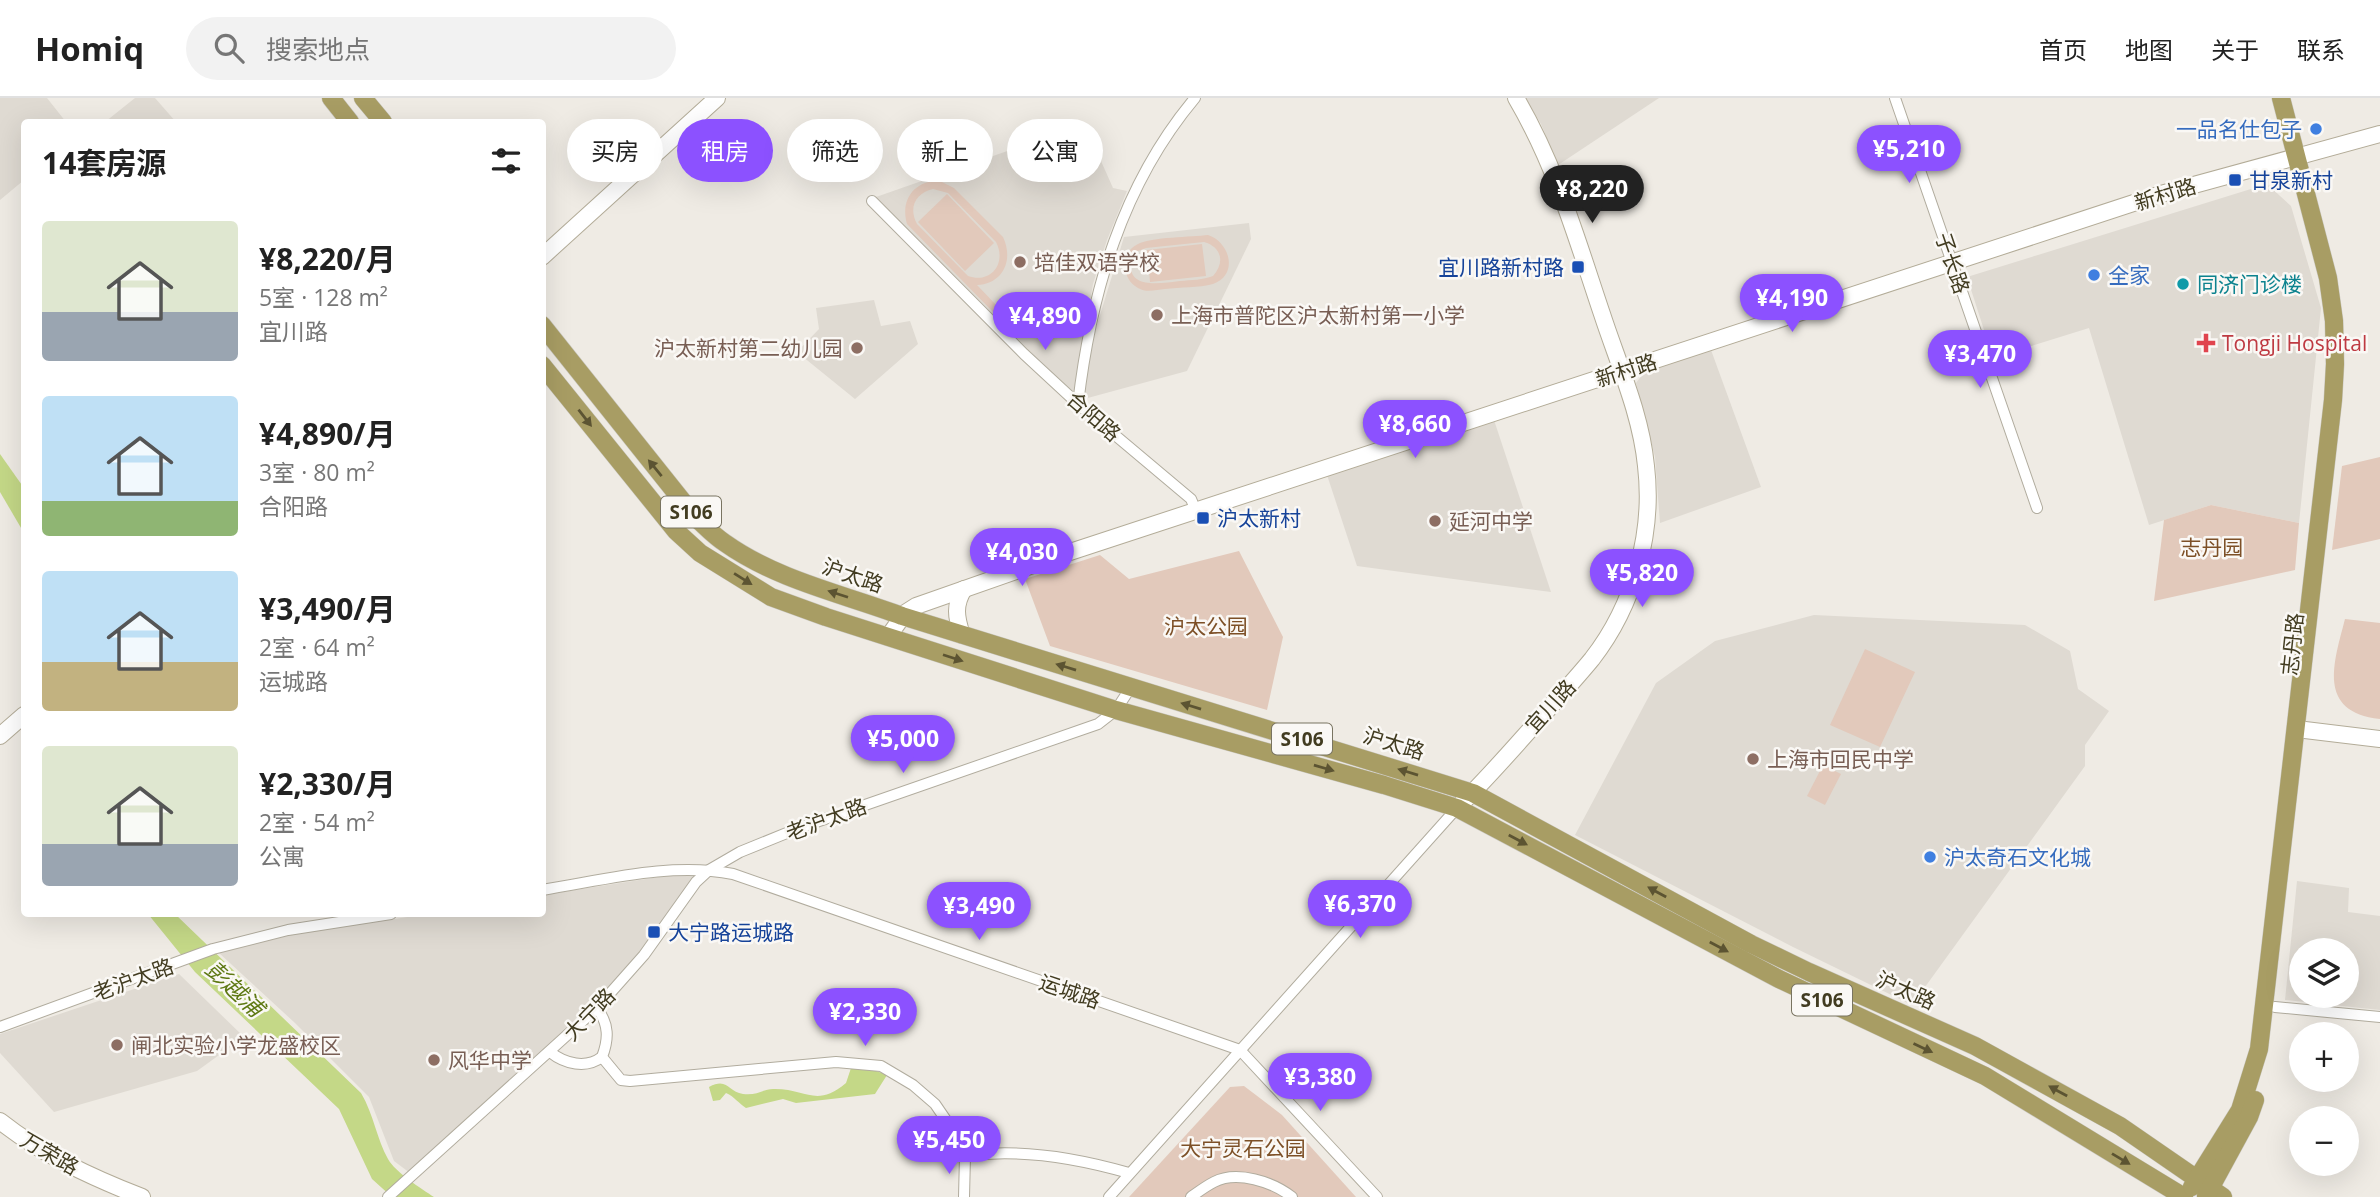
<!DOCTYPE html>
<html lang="zh">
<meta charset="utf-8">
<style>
:root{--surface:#fff;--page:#f2f2f2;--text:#222;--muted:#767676;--line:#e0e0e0;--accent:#8c51ff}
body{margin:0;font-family:"Open Sans","Noto Sans SC",sans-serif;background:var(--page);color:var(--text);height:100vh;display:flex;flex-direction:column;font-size:26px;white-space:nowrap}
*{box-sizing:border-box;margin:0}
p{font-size:23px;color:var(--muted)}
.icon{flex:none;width:38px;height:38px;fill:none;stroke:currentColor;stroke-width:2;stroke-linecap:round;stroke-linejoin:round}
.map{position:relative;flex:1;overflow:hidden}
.details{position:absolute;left:21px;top:21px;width:525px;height:798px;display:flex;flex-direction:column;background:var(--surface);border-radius:7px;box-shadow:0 7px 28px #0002}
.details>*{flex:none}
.guide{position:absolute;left:567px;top:21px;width:665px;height:63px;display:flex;gap:14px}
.tools{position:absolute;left:2289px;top:840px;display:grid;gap:14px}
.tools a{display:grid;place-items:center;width:70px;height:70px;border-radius:50%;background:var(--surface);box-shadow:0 7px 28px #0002;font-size:35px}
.price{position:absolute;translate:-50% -60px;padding:0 16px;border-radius:24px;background:var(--accent);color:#fff;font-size:23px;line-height:46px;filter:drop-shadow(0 2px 4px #0008)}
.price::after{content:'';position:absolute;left:50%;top:42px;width:21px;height:16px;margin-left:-10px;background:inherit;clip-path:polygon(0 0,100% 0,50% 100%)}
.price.current{background:#222;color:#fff}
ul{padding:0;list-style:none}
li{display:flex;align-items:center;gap:21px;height:175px;padding:0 21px}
li span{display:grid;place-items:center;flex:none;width:196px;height:140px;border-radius:7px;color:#555}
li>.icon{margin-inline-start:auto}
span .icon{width:84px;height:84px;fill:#fffc;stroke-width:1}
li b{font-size:30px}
h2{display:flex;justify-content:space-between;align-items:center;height:84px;padding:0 21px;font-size:30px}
.pill{padding:0 24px;border-radius:32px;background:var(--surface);box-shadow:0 7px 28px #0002;font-size:24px;line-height:63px}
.pill.current{background:var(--accent);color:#fff}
header{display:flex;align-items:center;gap:42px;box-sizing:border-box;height:98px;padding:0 35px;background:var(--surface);border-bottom:2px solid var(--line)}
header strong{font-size:33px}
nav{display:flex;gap:38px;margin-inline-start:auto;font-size:24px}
.search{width:490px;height:63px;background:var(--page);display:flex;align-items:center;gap:18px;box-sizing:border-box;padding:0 24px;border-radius:38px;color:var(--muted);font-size:26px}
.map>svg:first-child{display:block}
.built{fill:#dfdad2;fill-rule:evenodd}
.green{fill:#e2c9bb;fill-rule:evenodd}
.water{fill:#c4d887}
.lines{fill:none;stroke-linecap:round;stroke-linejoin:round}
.street-casing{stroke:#b1ac9e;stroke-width:12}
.secondary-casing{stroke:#b3ac98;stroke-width:18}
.primary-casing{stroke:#cac8c1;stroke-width:19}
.street{stroke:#fff;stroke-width:10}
.secondary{stroke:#fff;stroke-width:16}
.primary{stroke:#a89d64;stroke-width:18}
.oneway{fill:#5c5432}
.shop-dot{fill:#3f7fe0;stroke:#faf8f5;stroke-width:2.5}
.transit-dot{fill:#1a4fb4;stroke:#faf8f5;stroke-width:2.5}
.education-dot{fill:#8d6e63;stroke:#faf8f5;stroke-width:2.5}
.culture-dot{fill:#0f9aa8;stroke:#faf8f5;stroke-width:2.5}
.health-dot{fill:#e0444e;stroke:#faf8f5;stroke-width:2.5}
.labels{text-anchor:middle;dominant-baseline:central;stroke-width:5;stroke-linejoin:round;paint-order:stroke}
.shield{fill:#faf8f5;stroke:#797461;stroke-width:2}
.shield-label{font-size:19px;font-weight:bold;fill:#423c21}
.shop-label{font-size:21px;fill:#366cbe;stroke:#faf8f5;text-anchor:start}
.transit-label{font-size:21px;fill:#164399;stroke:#faf8f5;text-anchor:start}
.street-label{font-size:21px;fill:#423c21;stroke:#faf8f5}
.education-label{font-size:21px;fill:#785e54;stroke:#faf8f5;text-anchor:start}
.culture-label{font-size:21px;fill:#0d838f;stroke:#faf8f5;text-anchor:start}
.health-label{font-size:21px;fill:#be3a42;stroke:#faf8f5;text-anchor:start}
.park-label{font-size:21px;fill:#7d5027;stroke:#faf8f5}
.water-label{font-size:23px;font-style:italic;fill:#5e7914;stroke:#faf8f5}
</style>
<header>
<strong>Homiq</strong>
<div class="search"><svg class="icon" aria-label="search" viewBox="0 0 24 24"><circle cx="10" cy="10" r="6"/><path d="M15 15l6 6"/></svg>搜索地点</div>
<nav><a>首页</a><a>地图</a><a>关于</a><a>联系</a></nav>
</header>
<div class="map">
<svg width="2380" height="1099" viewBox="0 0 2380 1099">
<rect width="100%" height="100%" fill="#efebe4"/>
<g class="built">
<path d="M 0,0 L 47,0 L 66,24 L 24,24 L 24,82 L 0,102 Z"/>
<path d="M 135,0 L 155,0 L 176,24 L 105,24 Z"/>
<path d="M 1525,0 L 1659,0 L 1558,67 L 1541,26 Z"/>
<path d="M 1067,32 L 1080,56 L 1092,58 L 1101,63 L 1113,90 L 1127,93 L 1107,142 L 1093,186 L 1075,295 L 1025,250 L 876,99 Z"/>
<path d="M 2267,86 L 2291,108 L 2321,210 L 2299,425 L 2211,407 L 2149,427 L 2089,230 L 1993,260 L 1967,179 Z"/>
<path d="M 1249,125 L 1251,141 L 1187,273 L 1084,301 L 1089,258 L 1096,230 L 1124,139 Z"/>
<path d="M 874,202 L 881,228 L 910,223 L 918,246 L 855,301 L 797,254 L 819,231 L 816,210 Z"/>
<path d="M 1711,252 L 1761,389 L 1660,425 L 1655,359 L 1636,285 L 1645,273 Z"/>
<path d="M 1494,322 L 1551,494 L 1357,468 L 1327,377 Z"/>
<path d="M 1814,517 L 2025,527 L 2070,553 L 2078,591 L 2109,613 L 2085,647 L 2085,668 L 1912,907 L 1793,849 L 1575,737 L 1656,585 L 1715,543 Z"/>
<path d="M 678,776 L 699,776 L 639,856 L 580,922 L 410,1075 L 394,1063 L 369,999 L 295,925 L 219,855 L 290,837 L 427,816 L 542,816 L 543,797 Z"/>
<path d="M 2297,783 L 2349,790 L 2348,814 L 2380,818 L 2380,912 L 2285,902 ZM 2301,852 L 2347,852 L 2347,898 L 2301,898 Z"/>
<path d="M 179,876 L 244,939 L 197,973 L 54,1014 L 0,955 L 0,936 Z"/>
</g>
<g class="green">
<path d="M 940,83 L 954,90 L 1003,139 C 1014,162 1003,186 977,187 L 999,210 L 994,215 L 907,126 C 900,102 914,82 940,83 ZM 933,91 L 948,95 L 996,144 C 1007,165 991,186 968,178 L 917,126 C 908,109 916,95 933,91 Z"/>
<path d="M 947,96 L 994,145 L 965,173 L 918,124 Z"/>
<path d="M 1208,137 C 1230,144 1239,177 1213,186 C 1199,190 1180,189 1165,191 C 1156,192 1146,195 1138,190 C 1121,181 1120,154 1138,146 C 1151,139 1192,139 1208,137 ZM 1204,144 C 1222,149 1225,165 1213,178 C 1203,182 1191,182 1180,183 C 1161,185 1124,193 1132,160 L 1138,153 L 1146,150 Z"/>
<path d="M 1202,146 L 1206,178 L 1150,184 L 1147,152 Z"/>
<path d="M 2380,359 L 2380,441 L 2332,452 L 2342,368 Z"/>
<path d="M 2211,407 L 2299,425 L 2295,472 L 2154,503 L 2164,422 Z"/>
<path d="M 1239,453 L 1283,539 L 1267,612 L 1050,548 L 1025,481 L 1100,457 L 1129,481 Z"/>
<path d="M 2345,521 L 2380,525 L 2380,621 C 2316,614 2334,564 2345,521 Z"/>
<path d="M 1865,551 L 1915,574 L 1880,649 L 1830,627 Z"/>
<path d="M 1823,667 L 1841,676 L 1825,707 L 1807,698 Z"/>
<path d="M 1244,988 L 1282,1017 L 1356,1099 L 1129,1099 L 1230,989 Z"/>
</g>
<g class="water">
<path d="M 0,356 L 24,390 L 24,435 L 0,394 Z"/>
<path d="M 148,816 L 175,816 L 361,995 C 374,1017 377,1042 388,1061 C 395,1074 422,1091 434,1099 L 392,1099 L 372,1081 L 339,1011 L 195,874 Z"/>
<path d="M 851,970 L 868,970 L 887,977 L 875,996 L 796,1005 L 783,1001 L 746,1010 C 738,1005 735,999 726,995 L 720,1002 L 713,1003 L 709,989 C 728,979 728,994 743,996 C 758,998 764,990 775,991 C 807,991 816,1010 846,985 Z"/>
</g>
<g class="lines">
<defs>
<g id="street">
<path d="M 1895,0 L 2037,410"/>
<path d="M 872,103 L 1024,256 L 1078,306 L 1191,401 L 1196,413"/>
<path d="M 1078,306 C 1091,195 1122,87 1195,0"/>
<path d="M 542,792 C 605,782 670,764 733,776 L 1240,952 L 1377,1099"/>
<path d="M 2275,909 L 2380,919"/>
<path d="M 597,910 C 609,926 609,941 602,959 L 621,982 L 630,983 L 836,964 L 881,968 L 913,987 L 935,1006 L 948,1025 L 965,1058 C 1020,1050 1077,1060 1129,1075"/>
<path d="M 0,929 L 213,851 L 288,832 L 391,816"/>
<path d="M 550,954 C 565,966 586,971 602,959"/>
<path d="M 388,1099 L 597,910 L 644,857 L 696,784 L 709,772 L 740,754 L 799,730 L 1098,626 L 1116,612 L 1131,589"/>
<path d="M 964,1099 L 965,1058"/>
<path d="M 1109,1099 L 1457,710"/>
<path d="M 1191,1099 C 1198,1094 1206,1088 1214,1084 C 1237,1072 1273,1084 1292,1099"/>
</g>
<g id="secondary">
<path d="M 542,159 L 717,0"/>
<path d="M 962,537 C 956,519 954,507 964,491"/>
<path d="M 888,539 L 905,515 L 916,508 L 1067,455 L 2161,96 L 2380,36"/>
<path d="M 2305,632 L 2380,641"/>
<path d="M 0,638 L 24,617"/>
<path d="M 1457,710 C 1485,683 1510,654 1536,625 C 1554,604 1574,583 1592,561 C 1634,507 1654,435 1646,368 C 1641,316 1618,265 1602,216 C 1577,142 1556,68 1516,0"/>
<path d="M 0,1023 C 43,1057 91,1079 142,1099"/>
</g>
<g id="primary">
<path d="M 331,0 L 350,24"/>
<path d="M 363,0 L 383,24"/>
<path d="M 542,227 L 696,420 C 705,428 714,438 725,445 C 777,482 843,496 902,518 L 1473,695 L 1751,846 L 1809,874 L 1975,948 L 2120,1028 L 2223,1099"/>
<path d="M 542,267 L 676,433 L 700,455 L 771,499 L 826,519 L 1116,612 L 1384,687 L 1457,710 L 1779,881 L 1985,978 L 2184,1099"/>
<path d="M 2192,1089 L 2240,1012 L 2259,951 L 2333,302 L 2335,266 L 2334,223 L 2328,180 L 2281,0"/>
<path d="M 2206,1098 L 2249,1019 L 2255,1002"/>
</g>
</defs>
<use href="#street" class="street-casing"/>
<use href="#secondary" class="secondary-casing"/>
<use href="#primary" class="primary-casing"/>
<use href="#street" class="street"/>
<use href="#secondary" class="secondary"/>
<use href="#primary" class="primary"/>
</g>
<defs><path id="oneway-solid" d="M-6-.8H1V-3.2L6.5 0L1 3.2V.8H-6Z" transform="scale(1.75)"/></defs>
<g class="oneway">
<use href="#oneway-solid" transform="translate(585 320) rotate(52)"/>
<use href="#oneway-solid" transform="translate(655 370) rotate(-129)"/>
<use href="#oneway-solid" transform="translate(743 481) rotate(32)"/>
<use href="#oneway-solid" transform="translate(838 496) rotate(-162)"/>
<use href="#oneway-solid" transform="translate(953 560) rotate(18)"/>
<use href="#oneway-solid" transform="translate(1066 569) rotate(-163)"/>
<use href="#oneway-solid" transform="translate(1191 608) rotate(-163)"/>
<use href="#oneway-solid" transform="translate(1324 670) rotate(16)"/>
<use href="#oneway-solid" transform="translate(1408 674) rotate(-163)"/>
<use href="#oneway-solid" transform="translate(1518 742) rotate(28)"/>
<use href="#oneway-solid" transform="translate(1657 794) rotate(-151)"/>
<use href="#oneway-solid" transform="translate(1719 849) rotate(28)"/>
<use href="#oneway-solid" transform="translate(1923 950) rotate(25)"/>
<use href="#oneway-solid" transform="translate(2058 993) rotate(-151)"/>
<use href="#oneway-solid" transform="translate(2121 1061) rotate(31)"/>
</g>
<g class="shop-dot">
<circle cx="2316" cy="31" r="7"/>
<circle cx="2094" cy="177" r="7"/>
<circle cx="1930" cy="759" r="7"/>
</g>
<g class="transit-dot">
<rect x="2228" y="75" width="14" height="14" rx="3.5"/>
<rect x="1571" y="162" width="14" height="14" rx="3.5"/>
<rect x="1196" y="413" width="14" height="14" rx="3.5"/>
<rect x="647" y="827" width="14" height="14" rx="3.5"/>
</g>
<g class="education-dot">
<circle cx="1020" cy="164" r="7"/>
<circle cx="1157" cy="217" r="7"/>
<circle cx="857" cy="250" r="7"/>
<circle cx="1435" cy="423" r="7"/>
<circle cx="1753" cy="661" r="7"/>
<circle cx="117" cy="947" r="7"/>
<circle cx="434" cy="962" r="7"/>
</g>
<circle class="culture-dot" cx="2183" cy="186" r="7"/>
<path class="health-dot" d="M2202.5 234.5h7v7h7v7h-7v7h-7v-7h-7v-7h7z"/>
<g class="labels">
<g class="shield">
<rect x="661" y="398.5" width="60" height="31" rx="5"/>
<rect x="1272" y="625.5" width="60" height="31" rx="5"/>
<rect x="1792" y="886.5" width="60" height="31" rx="5"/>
</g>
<g class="shield-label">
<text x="691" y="414">S106</text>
<text x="1302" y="641">S106</text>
<text x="1822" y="902">S106</text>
</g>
<g class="shop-label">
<text x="2302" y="31" text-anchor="end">一品名仕包子</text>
<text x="2108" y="177">全家</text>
<text x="1944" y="759">沪太奇石文化城</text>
</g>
<g class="transit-label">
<text x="2249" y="82">甘泉新村</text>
<text x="1564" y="169" text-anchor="end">宜川路新村路</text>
<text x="1217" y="420">沪太新村</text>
<text x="668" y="834">大宁路运城路</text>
</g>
<g class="street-label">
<text transform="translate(2165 96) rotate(-17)">新村路</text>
<text transform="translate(1953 165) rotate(71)">子长路</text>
<text transform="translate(1626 272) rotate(-18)">新村路</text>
<text transform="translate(1094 318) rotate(41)">合阳路</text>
<text transform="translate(853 477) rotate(19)">沪太路</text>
<text transform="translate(2292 546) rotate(-84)">志丹路</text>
<text transform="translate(1550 608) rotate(-48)">宜川路</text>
<text transform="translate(1394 645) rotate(17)">沪太路</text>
<text transform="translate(826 721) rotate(-20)">老沪太路</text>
<text transform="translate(133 881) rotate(-20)">老沪太路</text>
<text transform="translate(1906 892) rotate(24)">沪太路</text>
<text transform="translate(1070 893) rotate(19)">运城路</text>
<text transform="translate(589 916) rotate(-46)">大宁路</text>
<text transform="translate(50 1055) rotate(30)">万荣路</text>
</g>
<g class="education-label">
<text x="1034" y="164">培佳双语学校</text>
<text x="1171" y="217">上海市普陀区沪太新村第一小学</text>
<text x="843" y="250" text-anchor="end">沪太新村第二幼儿园</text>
<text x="1449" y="423">延河中学</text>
<text x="1767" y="661">上海市回民中学</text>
<text x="131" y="947">闸北实验小学龙盛校区</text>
<text x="448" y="962">风华中学</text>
</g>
<g class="culture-label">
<text x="2197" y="186">同济门诊楼</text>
</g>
<g class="health-label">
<text x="2222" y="245">Tongji Hospital</text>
</g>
<g class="park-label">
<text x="2212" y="449">志丹园</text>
<text x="1206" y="528">沪太公园</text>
<text x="1243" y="1050">大宁灵石公园</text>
</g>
<g class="water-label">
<text transform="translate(235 890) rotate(43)">彭越浦</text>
</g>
</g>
</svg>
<div class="tools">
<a><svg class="icon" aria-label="layers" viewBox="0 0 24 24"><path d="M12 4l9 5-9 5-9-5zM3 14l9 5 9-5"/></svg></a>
<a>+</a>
<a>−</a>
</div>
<b class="price" style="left:1909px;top:87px">¥5,210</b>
<b class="price current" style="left:1592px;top:127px">¥8,220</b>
<b class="price" style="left:1792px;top:236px">¥4,190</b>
<b class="price" style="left:1045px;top:254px">¥4,890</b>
<b class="price" style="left:1980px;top:292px">¥3,470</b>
<b class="price" style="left:1415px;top:362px">¥8,660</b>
<b class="price" style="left:1022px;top:490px">¥4,030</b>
<b class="price" style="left:1642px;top:511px">¥5,820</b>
<b class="price" style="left:903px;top:677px">¥5,000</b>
<b class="price" style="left:1360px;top:842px">¥6,370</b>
<b class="price" style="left:979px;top:844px">¥3,490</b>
<b class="price" style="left:865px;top:950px">¥2,330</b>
<b class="price" style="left:1320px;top:1015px">¥3,380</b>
<b class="price" style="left:949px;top:1078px">¥5,450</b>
<div class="guide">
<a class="pill">买房</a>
<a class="pill current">租房</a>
<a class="pill">筛选</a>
<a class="pill">新上</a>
<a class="pill">公寓</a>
</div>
<section class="details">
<h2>14套房源<svg class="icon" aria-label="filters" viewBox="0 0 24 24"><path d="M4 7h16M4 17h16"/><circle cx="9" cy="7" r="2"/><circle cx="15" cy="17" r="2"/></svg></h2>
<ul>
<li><span style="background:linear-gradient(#dfe7d0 65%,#9aa5b1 0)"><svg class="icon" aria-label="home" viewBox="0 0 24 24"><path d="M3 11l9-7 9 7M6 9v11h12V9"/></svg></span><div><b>¥8,220/月</b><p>5室 · 128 m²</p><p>宜川路</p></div></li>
<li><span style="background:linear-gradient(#bfe0f5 75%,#8fb573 0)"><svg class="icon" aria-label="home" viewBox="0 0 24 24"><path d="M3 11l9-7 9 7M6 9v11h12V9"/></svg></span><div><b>¥4,890/月</b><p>3室 · 80 m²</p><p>合阳路</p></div></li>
<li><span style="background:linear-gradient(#bfe0f5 65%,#c2b280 0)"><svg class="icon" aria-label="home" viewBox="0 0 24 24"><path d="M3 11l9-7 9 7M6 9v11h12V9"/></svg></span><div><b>¥3,490/月</b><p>2室 · 64 m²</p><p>运城路</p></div></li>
<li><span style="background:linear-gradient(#dfe7d0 70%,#9aa5b1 0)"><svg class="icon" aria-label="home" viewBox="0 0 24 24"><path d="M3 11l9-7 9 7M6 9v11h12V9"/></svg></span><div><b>¥2,330/月</b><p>2室 · 54 m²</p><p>公寓</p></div></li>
</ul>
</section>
</div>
